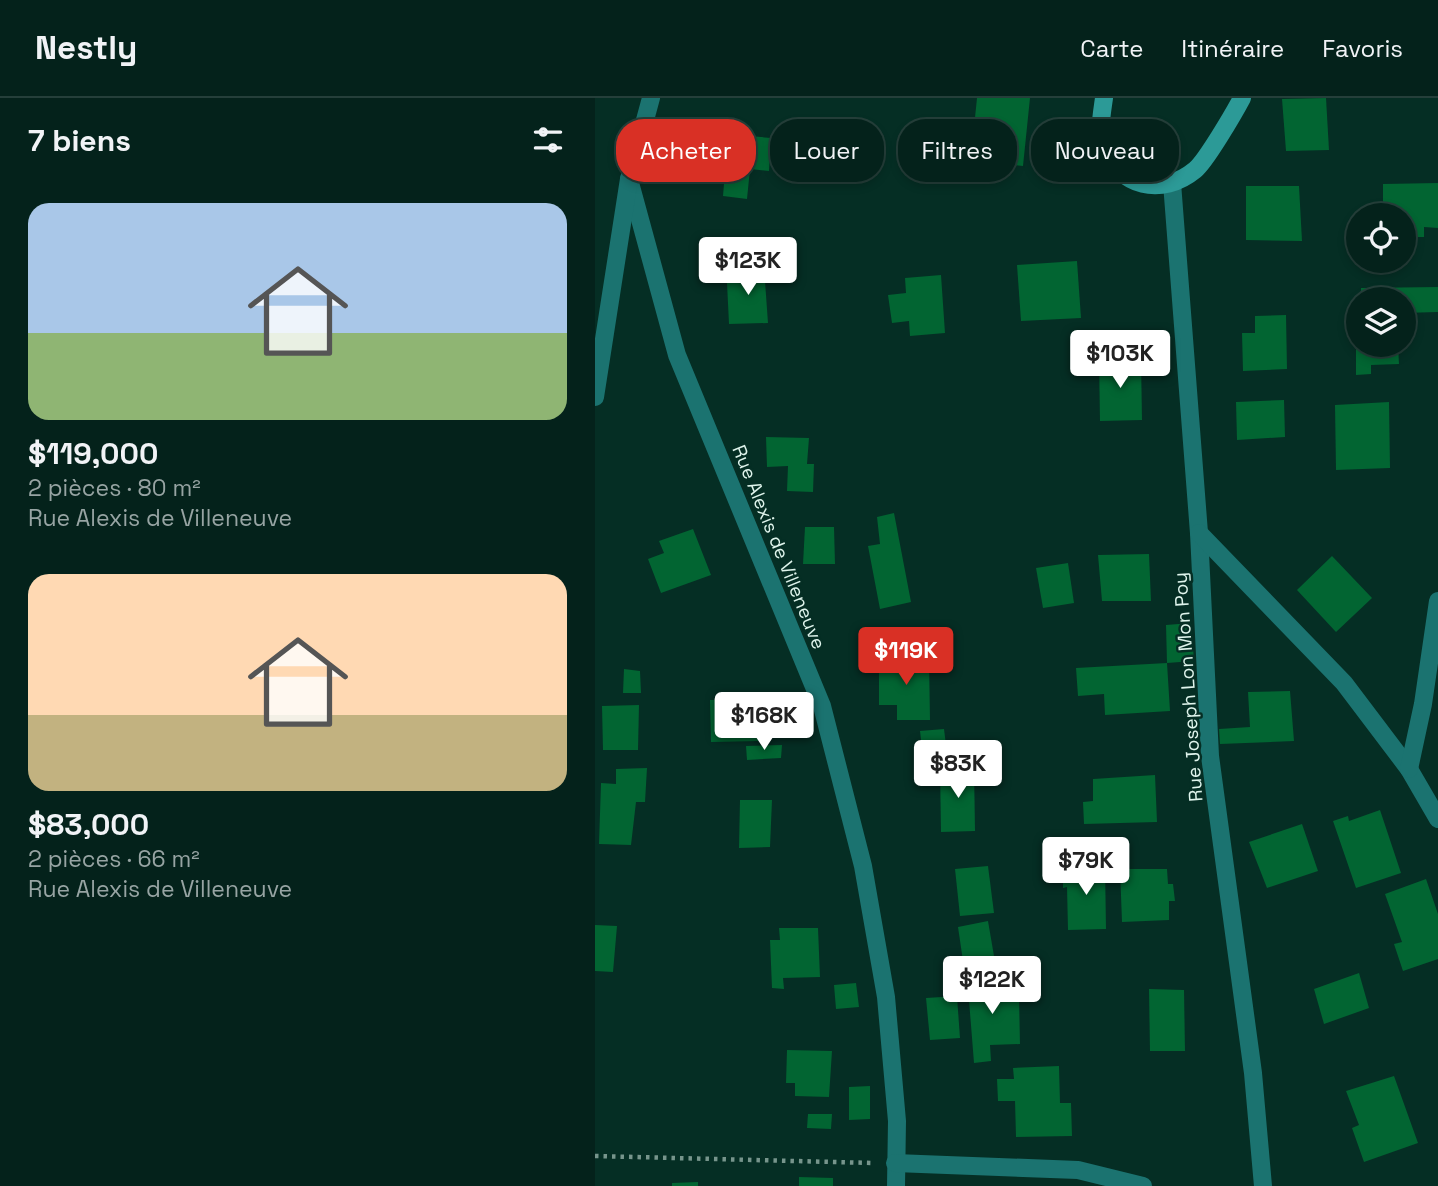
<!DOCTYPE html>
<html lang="fr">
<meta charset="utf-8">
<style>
:root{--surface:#04221b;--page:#0d2a24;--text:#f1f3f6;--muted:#97a4a3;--line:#253f3a;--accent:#d93025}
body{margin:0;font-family:"Space Grotesk",sans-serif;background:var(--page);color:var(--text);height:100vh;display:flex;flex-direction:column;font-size:26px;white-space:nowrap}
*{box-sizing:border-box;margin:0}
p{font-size:23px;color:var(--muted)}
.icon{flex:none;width:38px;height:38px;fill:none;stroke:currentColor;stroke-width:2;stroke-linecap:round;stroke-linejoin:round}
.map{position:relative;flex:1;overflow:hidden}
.panel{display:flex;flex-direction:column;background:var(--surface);width:595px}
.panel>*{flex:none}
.top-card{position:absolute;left:21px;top:21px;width:665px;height:63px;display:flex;gap:14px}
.tools{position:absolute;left:751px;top:105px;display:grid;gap:14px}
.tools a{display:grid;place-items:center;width:70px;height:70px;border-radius:50%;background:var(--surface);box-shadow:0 4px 10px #0003,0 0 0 2px var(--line);font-size:35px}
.price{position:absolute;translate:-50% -60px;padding:0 16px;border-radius:7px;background:#fff;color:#222;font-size:23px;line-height:46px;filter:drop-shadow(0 2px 4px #0008)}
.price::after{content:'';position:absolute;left:50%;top:42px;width:21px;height:16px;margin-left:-10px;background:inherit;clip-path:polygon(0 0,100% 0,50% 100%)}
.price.current{background:var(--accent);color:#fff}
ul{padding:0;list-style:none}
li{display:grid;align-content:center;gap:14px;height:371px;padding:0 28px}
li span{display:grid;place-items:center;height:217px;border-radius:21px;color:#555}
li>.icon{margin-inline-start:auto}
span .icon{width:126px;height:126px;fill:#fffc;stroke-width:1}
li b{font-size:30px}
h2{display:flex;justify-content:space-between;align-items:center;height:84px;padding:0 28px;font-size:30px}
.chip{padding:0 24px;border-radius:28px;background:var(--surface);box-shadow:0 4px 10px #0003,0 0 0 2px var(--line);font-size:24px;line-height:63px}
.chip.current{background:var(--accent);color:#fff}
header{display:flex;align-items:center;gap:42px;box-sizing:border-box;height:98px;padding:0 35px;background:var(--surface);border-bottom:2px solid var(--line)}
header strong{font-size:33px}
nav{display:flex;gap:38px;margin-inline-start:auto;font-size:24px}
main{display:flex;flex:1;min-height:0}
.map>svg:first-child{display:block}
.building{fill:#026532}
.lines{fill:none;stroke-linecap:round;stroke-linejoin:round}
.path{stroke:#77958c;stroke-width:4.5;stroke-dasharray:3.5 5;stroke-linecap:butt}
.minor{stroke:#1b7370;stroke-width:18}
.secondary{stroke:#2c9a97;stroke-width:18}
.labels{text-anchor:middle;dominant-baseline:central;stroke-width:5;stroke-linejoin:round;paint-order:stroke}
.street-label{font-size:19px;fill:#dff4ec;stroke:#052e24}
</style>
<header>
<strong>Nestly</strong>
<nav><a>Carte</a><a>Itinéraire</a><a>Favoris</a></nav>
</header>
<main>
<section class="panel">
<h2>7 biens<svg class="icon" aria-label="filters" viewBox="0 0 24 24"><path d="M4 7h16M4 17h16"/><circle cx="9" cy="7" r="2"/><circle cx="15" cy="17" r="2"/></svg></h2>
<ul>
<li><span style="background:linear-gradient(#a9c7e8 60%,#8fb573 0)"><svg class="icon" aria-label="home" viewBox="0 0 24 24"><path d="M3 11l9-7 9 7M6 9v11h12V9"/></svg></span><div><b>$119,000</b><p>2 pièces · 80 m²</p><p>Rue Alexis de Villeneuve</p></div></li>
<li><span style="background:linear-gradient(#ffd9b3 65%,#c2b280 0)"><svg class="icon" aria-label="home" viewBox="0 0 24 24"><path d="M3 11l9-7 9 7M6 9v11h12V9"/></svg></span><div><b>$83,000</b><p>2 pièces · 66 m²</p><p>Rue Alexis de Villeneuve</p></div></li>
</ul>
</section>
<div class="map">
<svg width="843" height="1088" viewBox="0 0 843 1088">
<rect width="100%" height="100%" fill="#052e24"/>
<g class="building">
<path d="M 382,0 L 435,0 L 428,68 L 389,64 L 391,40 L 378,39 Z"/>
<path d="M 731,0 L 734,52 L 691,53 L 687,1 Z"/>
<path d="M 133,36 L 176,40 L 174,73 L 155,71 L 152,101 L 128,98 Z"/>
<path d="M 843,85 L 843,130 L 829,129 L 829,139 L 808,139 L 808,117 L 788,117 L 788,86 Z"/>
<path d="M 651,88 L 704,88 L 707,143 L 651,142 Z"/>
<path d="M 482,163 L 486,220 L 426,223 L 422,167 Z"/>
<path d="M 141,169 L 169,169 L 173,225 L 134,226 L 132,185 L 142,185 Z"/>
<path d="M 346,177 L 350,235 L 315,238 L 314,223 L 297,225 L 293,197 L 311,195 L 310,180 Z"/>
<path d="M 843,189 L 843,214 L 808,215 L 808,201 L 766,201 L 766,190 Z"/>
<path d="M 691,217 L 692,271 L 648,273 L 647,235 L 660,235 L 660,218 Z"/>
<path d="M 761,247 L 803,247 L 804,266 L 776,267 L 776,276 L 761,277 Z"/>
<path d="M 504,261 L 546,261 L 547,322 L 505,323 Z"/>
<path d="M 689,302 L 690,339 L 642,342 L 641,304 Z"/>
<path d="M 794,304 L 795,370 L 741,372 L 740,307 Z"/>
<path d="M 171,339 L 214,340 L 212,366 L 219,366 L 218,394 L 192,393 L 193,368 L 172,369 Z"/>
<path d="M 299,415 L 316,504 L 285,511 L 273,448 L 285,446 L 282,419 Z"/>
<path d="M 210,429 L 239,429 L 240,466 L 208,466 Z"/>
<path d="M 98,431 L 116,477 L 66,495 L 53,461 L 69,455 L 64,443 Z"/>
<path d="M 554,456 L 556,503 L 507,503 L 503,457 Z"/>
<path d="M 737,458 L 777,500 L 741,534 L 702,492 Z"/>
<path d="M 473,465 L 479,505 L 448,510 L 441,470 Z"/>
<path d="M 596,525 L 599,563 L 572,565 L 571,527 Z"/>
<path d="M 334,559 L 335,622 L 302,622 L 302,607 L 284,607 L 284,560 Z"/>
<path d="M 572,565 L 575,613 L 510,617 L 509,596 L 483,598 L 481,570 Z"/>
<path d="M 29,571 L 45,573 L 46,595 L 28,595 Z"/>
<path d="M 695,593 L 699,643 L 625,646 L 624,631 L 655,629 L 653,594 Z"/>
<path d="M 165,601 L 165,643 L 116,644 L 115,602 Z"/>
<path d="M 44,607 L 43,652 L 8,652 L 7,608 Z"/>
<path d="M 349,631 L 351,647 L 327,650 L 325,633 Z"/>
<path d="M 187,647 L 186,660 L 152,662 L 151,648 Z"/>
<path d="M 379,669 L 380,733 L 346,734 L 345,671 Z"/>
<path d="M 52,670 L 50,704 L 41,704 L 36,747 L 4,746 L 6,685 L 21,686 L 21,671 Z"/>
<path d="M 560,677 L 562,724 L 489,726 L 488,704 L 498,703 L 498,681 Z"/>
<path d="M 145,702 L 177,702 L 175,749 L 144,750 Z"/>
<path d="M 785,712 L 806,775 L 761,790 L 738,723 L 753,718 L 754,723 Z"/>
<path d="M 707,726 L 723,773 L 672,790 L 654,744 Z"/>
<path d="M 510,767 L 511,831 L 473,832 L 472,789 L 468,790 L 468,769 Z"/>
<path d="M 393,768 L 399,815 L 365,818 L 360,771 Z"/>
<path d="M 525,771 L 572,771 L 573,786 L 578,786 L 580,803 L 574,803 L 574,822 L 527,824 Z"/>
<path d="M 831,781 L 843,816 L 843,861 L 808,873 L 799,846 L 807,844 L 790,796 Z"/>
<path d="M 393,823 L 399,858 L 368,863 L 363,829 Z"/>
<path d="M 0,827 L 22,828 L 18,874 L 0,873 Z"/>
<path d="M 184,830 L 223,830 L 225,879 L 188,880 L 189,891 L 177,890 L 175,842 L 185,842 Z"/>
<path d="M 764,875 L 774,910 L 729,926 L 719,891 Z"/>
<path d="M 405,876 L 406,898 L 424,897 L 425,946 L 395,947 L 396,963 L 379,965 L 372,877 Z"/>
<path d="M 261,885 L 264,909 L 241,911 L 239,887 Z"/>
<path d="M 554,891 L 589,892 L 590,953 L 555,953 Z"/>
<path d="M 362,898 L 365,940 L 335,942 L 331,900 Z"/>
<path d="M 192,952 L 237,953 L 234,999 L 200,998 L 200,985 L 191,985 Z"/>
<path d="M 464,968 L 465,1005 L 476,1005 L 477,1038 L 421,1039 L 420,1003 L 403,1003 L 402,981 L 419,981 L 418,970 Z"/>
<path d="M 799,978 L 823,1045 L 769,1064 L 757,1030 L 764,1027 L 751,993 Z"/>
<path d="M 275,988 L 275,1021 L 254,1022 L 254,989 Z"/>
<path d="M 213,1016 L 237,1016 L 236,1031 L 212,1030 Z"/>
<path d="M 204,1079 L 238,1080 L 238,1088 L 204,1088 Z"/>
<path d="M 103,1084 L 103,1088 L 77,1088 L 77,1085 Z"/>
</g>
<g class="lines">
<path class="path" d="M 0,1058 L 279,1065"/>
<g class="minor">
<path d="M 34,81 L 82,257 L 227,608 L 268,768 L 291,899 L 302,1023 L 301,1088"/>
<path d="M 577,85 L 604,435 L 615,658 L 658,975 L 668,1088"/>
<path d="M 0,299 L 34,81 L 56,0"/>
<path d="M 604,435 L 749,585 L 814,671 L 843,721"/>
<path d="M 814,671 L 828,606 L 843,503"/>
<path d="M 300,1065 L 483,1072 L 548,1088"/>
</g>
<path class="secondary" d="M 509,0 C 507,15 503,33 509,48 C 524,90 567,99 600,72 C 611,63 639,15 647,0"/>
</g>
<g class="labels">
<g class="street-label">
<text transform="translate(184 449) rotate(68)">Rue Alexis de Villeneuve</text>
<text transform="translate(593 589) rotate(-94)">Rue Joseph Lon Mon Poy</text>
</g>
</g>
</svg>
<div class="tools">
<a><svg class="icon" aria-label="locate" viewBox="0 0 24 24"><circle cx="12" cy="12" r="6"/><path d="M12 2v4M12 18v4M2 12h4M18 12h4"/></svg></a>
<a><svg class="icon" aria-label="layers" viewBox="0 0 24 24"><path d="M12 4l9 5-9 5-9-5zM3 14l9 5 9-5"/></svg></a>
</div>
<b class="price" style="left:153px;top:199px">$123K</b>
<b class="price" style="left:525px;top:292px">$103K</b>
<b class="price current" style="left:311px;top:589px">$119K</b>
<b class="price" style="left:169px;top:654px">$168K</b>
<b class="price" style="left:363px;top:702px">$83K</b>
<b class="price" style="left:491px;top:799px">$79K</b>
<b class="price" style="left:397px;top:918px">$122K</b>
<div class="top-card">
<a class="chip current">Acheter</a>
<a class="chip">Louer</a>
<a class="chip">Filtres</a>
<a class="chip">Nouveau</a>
</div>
</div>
</main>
